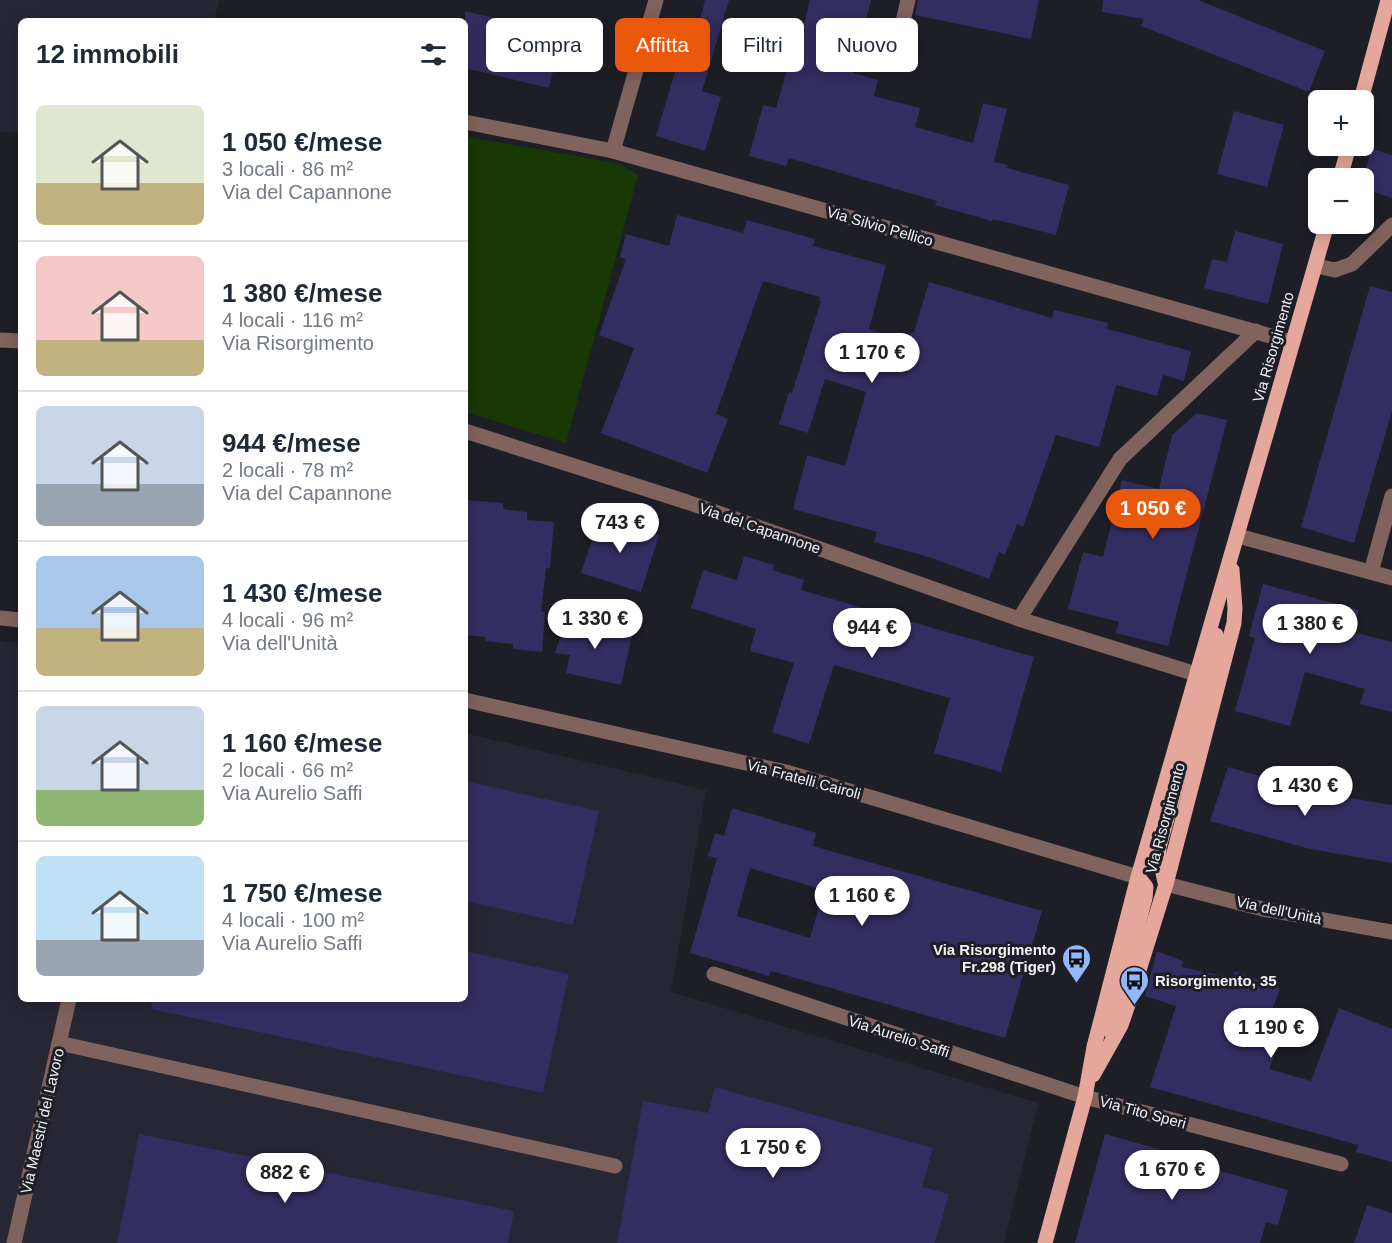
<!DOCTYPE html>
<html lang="it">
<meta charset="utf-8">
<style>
:root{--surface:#fff;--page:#f2f2f3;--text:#1f2937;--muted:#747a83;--line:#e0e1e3;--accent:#ea580c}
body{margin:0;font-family:Arial,sans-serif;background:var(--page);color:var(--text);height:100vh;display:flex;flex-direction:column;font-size:22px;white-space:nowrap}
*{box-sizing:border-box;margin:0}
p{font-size:20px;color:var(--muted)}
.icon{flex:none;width:33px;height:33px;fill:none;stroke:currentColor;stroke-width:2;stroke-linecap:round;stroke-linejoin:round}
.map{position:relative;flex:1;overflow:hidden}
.details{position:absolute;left:18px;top:18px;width:450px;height:984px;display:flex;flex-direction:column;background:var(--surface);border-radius:9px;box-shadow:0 3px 15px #0003}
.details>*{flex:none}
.guide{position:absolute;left:486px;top:18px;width:570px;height:54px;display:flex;gap:12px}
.controls{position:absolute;left:1308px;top:90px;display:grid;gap:12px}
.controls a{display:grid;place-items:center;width:66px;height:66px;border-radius:9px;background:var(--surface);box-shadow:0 3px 15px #0003;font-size:30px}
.price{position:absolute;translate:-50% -51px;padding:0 14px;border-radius:21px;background:#fff;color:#222;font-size:20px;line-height:39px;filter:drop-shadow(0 2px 3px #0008)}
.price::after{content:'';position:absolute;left:50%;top:36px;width:18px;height:14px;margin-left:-9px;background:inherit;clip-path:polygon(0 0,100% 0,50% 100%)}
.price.current{background:var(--accent);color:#fff}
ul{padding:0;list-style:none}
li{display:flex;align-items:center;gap:18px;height:150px;padding:0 18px}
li+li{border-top:2px solid var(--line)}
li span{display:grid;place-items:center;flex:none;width:168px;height:120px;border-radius:9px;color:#555}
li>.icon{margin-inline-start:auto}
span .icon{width:72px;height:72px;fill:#fffc;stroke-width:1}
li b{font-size:26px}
h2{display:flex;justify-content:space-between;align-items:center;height:72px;padding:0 18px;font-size:26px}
.pill{padding:0 21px;border-radius:9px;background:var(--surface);box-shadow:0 3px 15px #0003;font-size:21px;line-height:54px}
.pill.current{background:var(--accent);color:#fff}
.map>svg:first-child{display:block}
.built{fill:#272634}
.green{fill:#183804}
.building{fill:#332d61;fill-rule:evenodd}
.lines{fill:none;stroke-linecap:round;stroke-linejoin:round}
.street{stroke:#81635d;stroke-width:15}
.primary{stroke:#e5a79c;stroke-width:15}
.labels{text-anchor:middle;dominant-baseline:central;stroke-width:6;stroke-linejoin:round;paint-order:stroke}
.street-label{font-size:15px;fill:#f1f1f6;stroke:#1e1e26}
.poi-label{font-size:15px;font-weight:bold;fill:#f1f1f6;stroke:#1e1e26;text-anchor:end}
</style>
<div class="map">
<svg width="1392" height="1243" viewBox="0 0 1392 1243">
<rect width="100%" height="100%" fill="#1e1e26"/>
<g class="built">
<path d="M 0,0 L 219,0 L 214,21 L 21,21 L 21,133 L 0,132 Z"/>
<path d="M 0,641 L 21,642 L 21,999 L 465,999 L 465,733 L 706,790 L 671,992 L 1038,1103 L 1004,1243 L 0,1243 Z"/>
</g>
<path class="green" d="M 465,136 L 620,164 L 638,175 L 566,443 L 465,412 Z"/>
<g class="building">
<path d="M 705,0 L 729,0 L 702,91 L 721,97 L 705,151 L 656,136 L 684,41 L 694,44 Z"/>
<path d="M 810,0 L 871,0 L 853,73 L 878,80 L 874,96 L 920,108 L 915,127 L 973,143 L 983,103 L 1007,109 L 994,162 L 1008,165 L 1007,168 L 1069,185 L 1056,235 L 993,219 L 992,221 L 935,205 L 937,201 L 789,158 L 786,166 L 749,156 L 763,105 L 776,108 L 792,51 L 797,52 Z"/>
<path d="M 918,0 L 1039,0 L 1031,39 L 915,15 Z"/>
<path d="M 1103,0 L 1198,0 L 1325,51 L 1309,92 L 1141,26 L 1144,19 L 1102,12 Z"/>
<path d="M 465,11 L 562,34 L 549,88 L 465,68 Z"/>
<path d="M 1234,111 L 1284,125 L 1267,187 L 1217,174 Z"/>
<path d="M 1372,149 L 1392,155 L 1392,198 L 1364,189 L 1364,176 Z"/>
<path d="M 677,215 L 743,233 L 747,220 L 815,239 L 813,246 L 886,265 L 869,329 L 897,338 L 914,332 L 929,282 L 1052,318 L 1054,310 L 1108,323 L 1107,329 L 1191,351 L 1184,381 L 1163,375 L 1157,396 L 1116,385 L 1099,447 L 1056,435 L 1023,527 L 1017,524 L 1005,555 L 999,552 L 989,579 L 929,557 L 874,542 L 877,532 L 793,509 L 807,455 L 845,466 L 866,392 L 825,379 L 808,433 L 779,424 L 789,392 L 792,393 L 821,301 L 819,301 L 820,297 L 763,281 L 716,414 L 728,419 L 707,473 L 601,433 L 634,348 L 599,335 L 626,259 L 620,257 L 626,234 L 669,246 Z"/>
<path d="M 1235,231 L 1283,244 L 1268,304 L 1204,288 L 1212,259 L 1227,262 Z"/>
<path d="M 1370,286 L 1392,292 L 1392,411 L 1354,543 L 1301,527 Z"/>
<path d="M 1197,413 L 1227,420 L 1168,646 L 1116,633 L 1119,622 L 1068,609 L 1083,552 L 1103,557 L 1122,480 L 1159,489 L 1172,435 Z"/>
<path d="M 465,500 L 503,503 L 503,509 L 527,512 L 527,520 L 554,522 L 550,568 L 546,568 L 541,611 L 545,612 L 542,652 L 513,649 L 513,644 L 485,641 L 485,637 L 465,635 Z"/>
<path d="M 600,516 L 659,535 L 641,592 L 581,573 Z"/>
<path d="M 744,556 L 774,565 L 772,570 L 804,580 L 801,590 L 1034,657 L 1001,772 L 934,753 L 950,698 L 834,665 L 809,744 L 772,732 L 794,663 L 750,651 L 756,629 L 691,608 L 703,570 L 737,580 Z"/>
<path d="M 1263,584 L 1359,610 L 1353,632 L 1392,642 L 1392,712 L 1360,704 L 1365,689 L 1305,672 L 1290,726 L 1235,711 L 1255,638 L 1249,636 Z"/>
<path d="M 567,617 L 633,631 L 621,685 L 566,673 L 570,655 L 555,653 Z"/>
<path d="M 1228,767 L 1320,793 L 1392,805 L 1392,863 L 1310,849 L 1210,821 Z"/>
<path d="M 465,781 L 599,811 L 573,925 L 465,901 Z"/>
<path d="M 732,808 L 816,833 L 813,846 L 1042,911 L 1005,1038 L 771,971 L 769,976 L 690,953 L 717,858 L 708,856 L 715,833 L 724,836 ZM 750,868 L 824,890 L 810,938 L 737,916 Z"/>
<path d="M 465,951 L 569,974 L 543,1093 L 151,1009 L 152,999 L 465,999 Z"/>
<path d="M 1157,951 L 1183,961 L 1182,967 L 1232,978 L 1235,971 L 1280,988 L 1269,1019 L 1286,1025 L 1269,1069 L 1311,1081 L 1339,1008 L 1392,1029 L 1392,1162 L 1356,1152 L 1358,1145 L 1150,1087 L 1176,1006 L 1145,996 Z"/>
<path d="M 715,1087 L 933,1148 L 922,1187 L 949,1194 L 935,1243 L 617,1243 L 643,1101 L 708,1113 Z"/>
<path d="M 139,1134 L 514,1211 L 508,1243 L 117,1243 Z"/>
<path d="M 1105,1134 L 1165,1151 L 1163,1155 L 1288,1190 L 1278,1225 L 1266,1222 L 1260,1243 L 1075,1243 Z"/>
<path d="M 1367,1205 L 1392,1213 L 1392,1243 L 1354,1243 Z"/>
</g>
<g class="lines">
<g class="street">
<path d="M 898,43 L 908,0"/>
<path d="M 465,122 L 613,151 L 1292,342"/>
<path d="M 613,151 L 656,0"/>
<path d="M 1316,266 L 1335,270 L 1352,264 L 1392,225"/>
<path d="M 0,340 L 21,341"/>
<path d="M 465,431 L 687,502 L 1019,619 L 1196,674"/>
<path d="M 1238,536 L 1392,578"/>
<path d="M 1371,572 L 1392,496"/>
<path d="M 0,618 L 21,620"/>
<path d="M 1019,619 L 1120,459 L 1256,331"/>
<path d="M 465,700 L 786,772 L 1138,877"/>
<path d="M 1166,884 L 1263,909 L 1392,932"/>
<path d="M 714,974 L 1085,1097 L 1341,1164"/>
<path d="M 59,1043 L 615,1166"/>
<path d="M 14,1243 L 69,999"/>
</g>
<g class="primary">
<path d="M 1361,100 L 1388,0"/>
<path d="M 1340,178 L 1349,146"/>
<path d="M 1165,882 L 1159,855 L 1159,847 L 1208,674 L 1216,635"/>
<path d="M 1110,1031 L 1145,898 L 1146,887 L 1138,877"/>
<path d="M 1093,1075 L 1121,1025 L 1129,1002 L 1166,884 L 1234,623 L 1235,608 L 1232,570"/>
<path d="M 1045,1243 L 1085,1097 L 1094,1047 L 1138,877 L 1327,224"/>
</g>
</g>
<defs>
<symbol id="bus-pin" viewBox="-11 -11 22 30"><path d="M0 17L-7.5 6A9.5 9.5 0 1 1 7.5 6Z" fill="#93b7fd" stroke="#1e1e26"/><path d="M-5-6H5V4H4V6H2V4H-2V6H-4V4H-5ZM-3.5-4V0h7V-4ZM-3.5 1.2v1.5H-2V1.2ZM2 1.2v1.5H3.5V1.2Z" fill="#111"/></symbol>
</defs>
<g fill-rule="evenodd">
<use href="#bus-pin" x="1060" y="942" width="33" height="45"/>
<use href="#bus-pin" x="1118" y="964" width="33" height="45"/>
</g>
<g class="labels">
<g class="street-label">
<text transform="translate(880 226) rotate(16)">Via Silvio Pellico</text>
<text transform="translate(1273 347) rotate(-74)">Via Risorgimento</text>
<text transform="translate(760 528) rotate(19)">Via del Capannone</text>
<text transform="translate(804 779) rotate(15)">Via Fratelli Cairoli</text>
<text transform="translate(1165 818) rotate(-75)">Via Risorgimento</text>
<text transform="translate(1279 910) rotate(12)">Via dell'Unità</text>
<text transform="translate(899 1036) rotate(18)">Via Aurelio Saffi</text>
<text transform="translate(1143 1112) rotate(15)">Via Tito Speri</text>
<text transform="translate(42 1121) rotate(-77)">Via Maestri del Lavoro</text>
</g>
<g class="poi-label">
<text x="1056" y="949">Via Risorgimento<tspan x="1056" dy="17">Fr.298 (Tiger)</tspan></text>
<text x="1155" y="980" text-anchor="start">Risorgimento, 35</text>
</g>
</g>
</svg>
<div class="controls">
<a>+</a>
<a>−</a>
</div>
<b class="price" style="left:872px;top:384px">1 170 €</b>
<b class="price current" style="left:1153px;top:540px">1 050 €</b>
<b class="price" style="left:620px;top:554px">743 €</b>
<b class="price" style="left:595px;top:650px">1 330 €</b>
<b class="price" style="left:1310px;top:655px">1 380 €</b>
<b class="price" style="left:872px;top:659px">944 €</b>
<b class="price" style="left:1305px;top:817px">1 430 €</b>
<b class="price" style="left:862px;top:927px">1 160 €</b>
<b class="price" style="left:1271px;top:1059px">1 190 €</b>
<b class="price" style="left:773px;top:1179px">1 750 €</b>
<b class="price" style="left:1172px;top:1201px">1 670 €</b>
<b class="price" style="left:285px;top:1204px">882 €</b>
<div class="guide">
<a class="pill">Compra</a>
<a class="pill current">Affitta</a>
<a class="pill">Filtri</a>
<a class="pill">Nuovo</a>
</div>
<section class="details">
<h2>12 immobili<svg class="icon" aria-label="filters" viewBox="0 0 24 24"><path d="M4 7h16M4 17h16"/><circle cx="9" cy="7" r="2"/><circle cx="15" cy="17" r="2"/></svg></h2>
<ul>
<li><span style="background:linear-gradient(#dfe7d0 65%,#c2b280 0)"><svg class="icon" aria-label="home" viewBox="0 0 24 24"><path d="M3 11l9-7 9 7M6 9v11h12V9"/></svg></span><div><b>1 050 €/mese</b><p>3 locali · 86 m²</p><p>Via del Capannone</p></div></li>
<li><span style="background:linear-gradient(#f6c9c9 70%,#c2b280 0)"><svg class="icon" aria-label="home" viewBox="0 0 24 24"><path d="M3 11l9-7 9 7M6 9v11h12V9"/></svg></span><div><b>1 380 €/mese</b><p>4 locali · 116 m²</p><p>Via Risorgimento</p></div></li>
<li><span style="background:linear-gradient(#c9d6e8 65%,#9aa5b1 0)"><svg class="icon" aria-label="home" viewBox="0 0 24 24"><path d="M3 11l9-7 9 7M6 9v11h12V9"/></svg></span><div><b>944 €/mese</b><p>2 locali · 78 m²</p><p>Via del Capannone</p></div></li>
<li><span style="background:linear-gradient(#a9c7e8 60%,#c2b280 0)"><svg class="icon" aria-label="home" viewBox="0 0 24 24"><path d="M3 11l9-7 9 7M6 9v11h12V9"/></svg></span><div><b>1 430 €/mese</b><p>4 locali · 96 m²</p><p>Via dell'Unità</p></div></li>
<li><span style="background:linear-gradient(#c9d6e8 70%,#8fb573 0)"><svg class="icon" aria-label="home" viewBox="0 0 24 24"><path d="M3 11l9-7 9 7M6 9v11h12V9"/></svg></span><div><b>1 160 €/mese</b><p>2 locali · 66 m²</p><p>Via Aurelio Saffi</p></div></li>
<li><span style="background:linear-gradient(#bfe0f5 70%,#9aa5b1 0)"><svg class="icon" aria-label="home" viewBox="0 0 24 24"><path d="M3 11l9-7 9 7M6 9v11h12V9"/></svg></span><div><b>1 750 €/mese</b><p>4 locali · 100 m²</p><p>Via Aurelio Saffi</p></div></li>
</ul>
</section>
</div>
